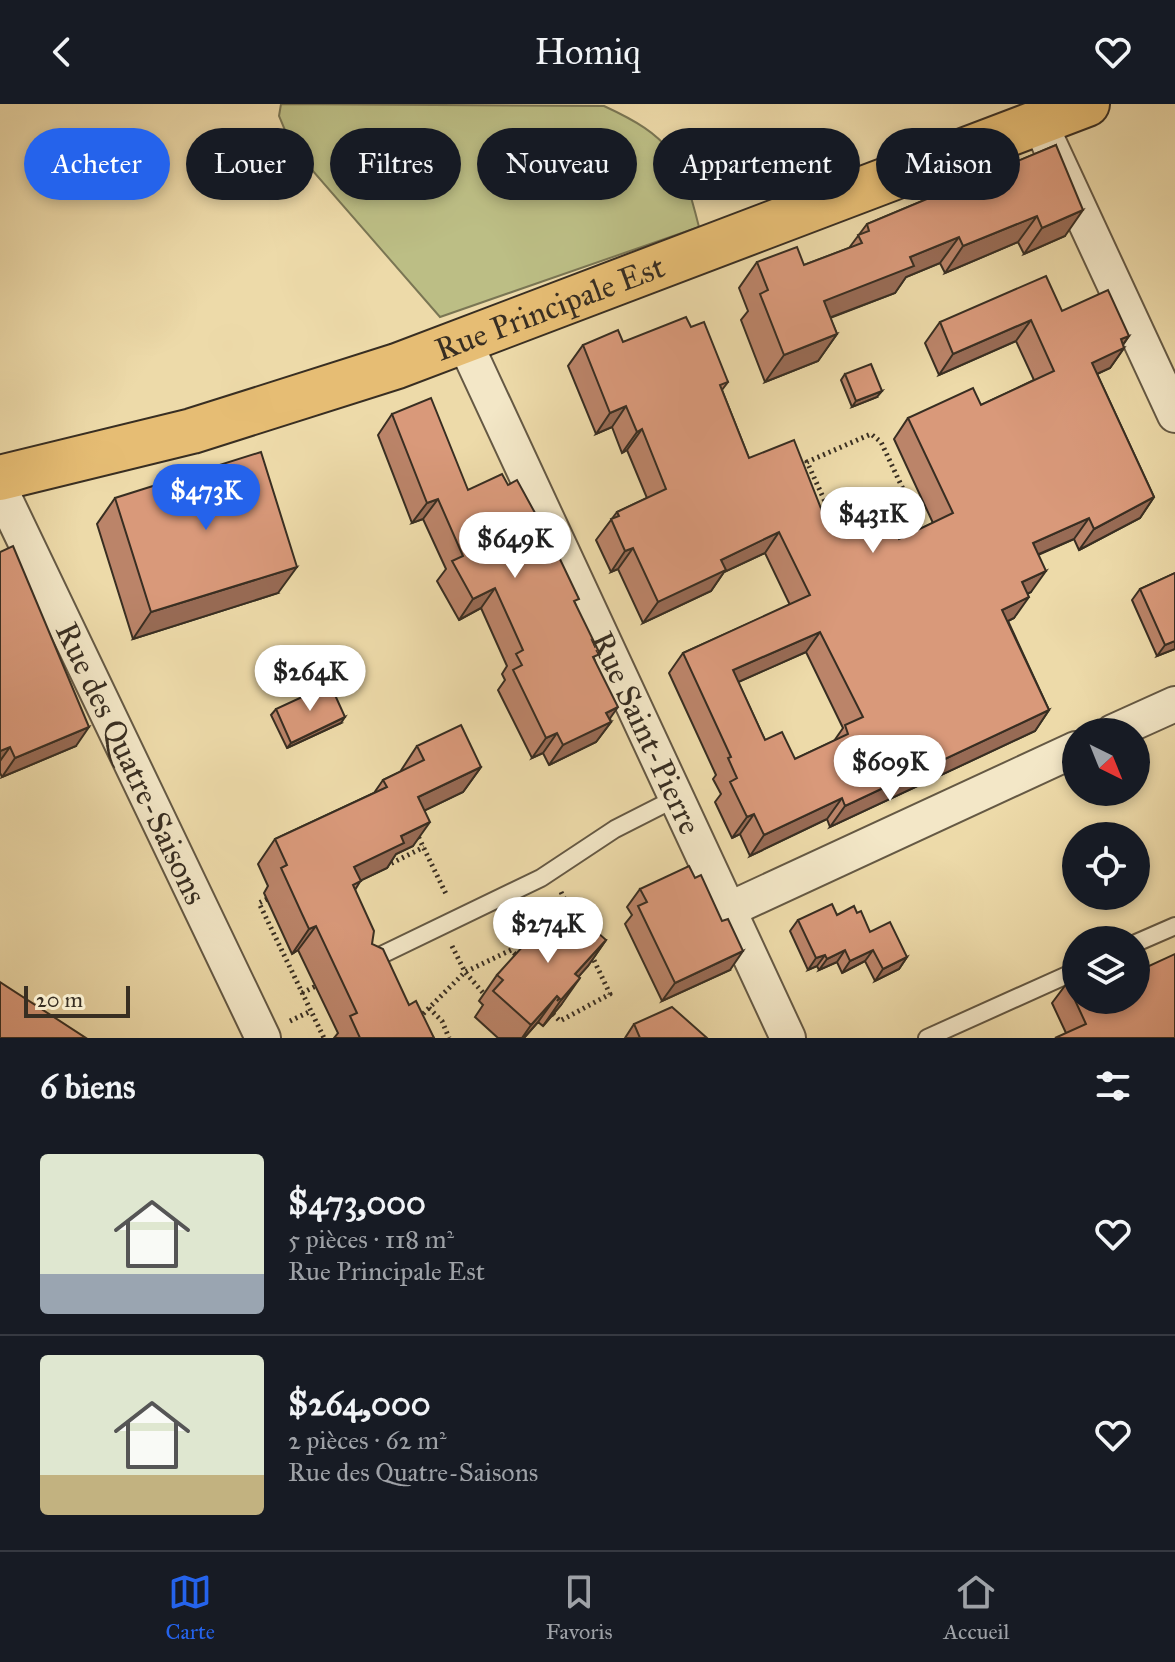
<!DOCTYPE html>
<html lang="fr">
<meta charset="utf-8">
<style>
:root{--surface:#171b24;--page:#20242c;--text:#f1f3f6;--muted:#9ea1a6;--line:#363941;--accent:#2563eb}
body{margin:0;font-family:"IM FELL Great Primer",serif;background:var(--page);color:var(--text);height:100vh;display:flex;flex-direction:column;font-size:30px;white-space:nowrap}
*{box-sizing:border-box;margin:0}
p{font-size:26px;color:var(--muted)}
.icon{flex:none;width:44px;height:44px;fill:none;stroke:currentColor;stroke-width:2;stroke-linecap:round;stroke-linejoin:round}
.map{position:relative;height:934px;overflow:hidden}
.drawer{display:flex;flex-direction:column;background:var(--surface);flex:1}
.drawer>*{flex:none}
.banner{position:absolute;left:24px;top:24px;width:1128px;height:72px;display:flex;gap:16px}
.needle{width:52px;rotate:137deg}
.controls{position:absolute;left:1062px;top:614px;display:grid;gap:16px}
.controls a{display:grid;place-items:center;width:88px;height:88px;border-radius:50%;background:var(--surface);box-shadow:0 4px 12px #0003;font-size:40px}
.scale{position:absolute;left:24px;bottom:20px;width:106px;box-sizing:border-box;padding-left:8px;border:4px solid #382e22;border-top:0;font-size:22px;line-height:28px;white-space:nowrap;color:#382e22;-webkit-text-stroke:6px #f3e7c7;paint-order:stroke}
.price{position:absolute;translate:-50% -68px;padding:0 18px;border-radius:28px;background:#fff;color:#222;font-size:26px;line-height:52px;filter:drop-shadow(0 2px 4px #0008)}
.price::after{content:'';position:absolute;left:50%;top:48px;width:24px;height:18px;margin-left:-12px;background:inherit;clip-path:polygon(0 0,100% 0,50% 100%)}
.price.on{background:var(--accent);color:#fff}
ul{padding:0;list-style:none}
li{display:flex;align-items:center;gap:24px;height:200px;padding:0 40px}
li+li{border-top:2px solid var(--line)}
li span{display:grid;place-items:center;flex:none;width:224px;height:160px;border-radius:8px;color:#555}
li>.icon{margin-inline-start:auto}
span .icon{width:96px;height:96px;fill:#fffc;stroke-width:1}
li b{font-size:34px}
h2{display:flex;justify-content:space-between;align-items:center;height:96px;padding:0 40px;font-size:34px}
.chip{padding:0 28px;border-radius:36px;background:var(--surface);box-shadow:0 4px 12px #0003;font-size:28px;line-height:72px}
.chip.on{background:var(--accent);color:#fff}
header{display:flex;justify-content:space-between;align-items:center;height:104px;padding:0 40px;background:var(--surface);font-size:36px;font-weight:600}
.menu{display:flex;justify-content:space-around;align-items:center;height:112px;border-top:2px solid var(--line);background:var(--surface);font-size:22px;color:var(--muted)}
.menu a{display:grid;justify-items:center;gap:4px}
.menu .on{color:var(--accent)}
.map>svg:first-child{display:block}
.green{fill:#bcbe85;stroke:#7a7654;stroke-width:2}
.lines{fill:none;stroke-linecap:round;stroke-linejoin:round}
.lane-casing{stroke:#655944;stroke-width:20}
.street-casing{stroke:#655944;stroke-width:38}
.primary-casing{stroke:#382e22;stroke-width:48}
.path{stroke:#382e22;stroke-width:5;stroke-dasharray:2 4;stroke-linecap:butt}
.lane{stroke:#f3e7c7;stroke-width:16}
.street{stroke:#f3e7c7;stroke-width:34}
.primary{stroke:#e6bd74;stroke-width:44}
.wall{fill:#bb8469;stroke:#382e22;stroke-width:2;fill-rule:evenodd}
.shaded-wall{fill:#986b55;stroke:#382e22;stroke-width:2}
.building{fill:#d9997a;stroke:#382e22;stroke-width:2;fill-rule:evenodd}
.labels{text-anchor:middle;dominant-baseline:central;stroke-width:8;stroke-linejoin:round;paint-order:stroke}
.street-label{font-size:32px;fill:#382e22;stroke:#f3e7c7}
</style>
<header><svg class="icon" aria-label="back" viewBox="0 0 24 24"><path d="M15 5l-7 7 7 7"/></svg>Homiq<svg class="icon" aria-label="heart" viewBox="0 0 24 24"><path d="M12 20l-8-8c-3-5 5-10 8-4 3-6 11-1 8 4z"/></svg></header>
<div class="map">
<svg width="1175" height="934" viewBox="0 0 1175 934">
<rect width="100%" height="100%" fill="#eddaa9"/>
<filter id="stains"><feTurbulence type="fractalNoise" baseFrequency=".0025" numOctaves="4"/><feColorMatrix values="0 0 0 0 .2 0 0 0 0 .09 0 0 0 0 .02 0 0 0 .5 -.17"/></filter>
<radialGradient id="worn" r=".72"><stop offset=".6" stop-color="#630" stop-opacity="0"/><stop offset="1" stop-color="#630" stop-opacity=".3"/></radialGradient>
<path class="green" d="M 281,0 L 604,2 C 671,33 681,51 699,123 L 440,213 L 292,43 L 279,12 Z"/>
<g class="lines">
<defs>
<g id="lane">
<path d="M 1136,839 L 1175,822"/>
<path d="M 367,858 L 541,774 L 615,725 L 676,694"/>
<path d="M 927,934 L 1076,867"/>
</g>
<g id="street">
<path d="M 1039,18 L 1175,311"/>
<path id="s1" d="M 464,237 L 788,934"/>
<path id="s2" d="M 0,385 L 263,934"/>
<path d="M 1113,628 L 1175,600"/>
<path d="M 728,806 L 1076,645"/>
</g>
<g id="primary">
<path id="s3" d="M 0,374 L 192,327 L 397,262 L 1087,0"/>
</g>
</defs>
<use href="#lane" class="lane-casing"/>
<use href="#street" class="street-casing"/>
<use href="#primary" class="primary-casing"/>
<g class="path">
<path d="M 832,413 L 807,358 L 871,330 L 881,338 L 924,430"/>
<path d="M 416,728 L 447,792"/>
<path d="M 386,762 L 424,743"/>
<path d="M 561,788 L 571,808"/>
<path d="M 267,795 L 259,799 L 324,934"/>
<path d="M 452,842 L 465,868 L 485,891"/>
<path d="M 302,889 L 320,880"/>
<path d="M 429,904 L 442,917 L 449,934"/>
<path d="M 553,910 L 560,917 L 610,890 L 591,850"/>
<path d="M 419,914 L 465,868 L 511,846 L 518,853"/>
<path d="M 290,917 L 311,907"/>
</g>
<use href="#lane" class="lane"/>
<use href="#street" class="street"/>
<use href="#primary" class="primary"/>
</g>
<g class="wall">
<path d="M 1056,41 L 1065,132 L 1024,150 L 1018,138 L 945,169 L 940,159 L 906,173 L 895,189 L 830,214 L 837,230 L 818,257 L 765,278 L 741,216 L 748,207 L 739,184 L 757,158 L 804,161 L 849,144 L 867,120 Z"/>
<path d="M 1062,207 L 1129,232 L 1123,241 L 1124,244 L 1110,264 L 1097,270 L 1154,393 L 1140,414 L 1079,446 L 1074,435 L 1038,451 L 1031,488 L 1027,490 L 1014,514 L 1008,517 L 1049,606 L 1035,627 L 830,723 L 827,715 L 750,752 L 740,730 L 732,734 L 715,698 L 721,690 L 713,675 L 716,671 L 669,569 L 683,549 L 790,501 L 765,449 L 724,468 L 711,487 L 643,519 L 618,465 L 611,468 L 596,436 L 617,408 L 647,394 L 627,346 L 622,349 L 612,323 L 596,330 L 568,262 L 583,241 L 623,238 L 691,223 L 728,278 L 722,286 L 749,354 L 824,412 L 899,435 L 933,419 L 894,335 L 908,314 L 981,301 L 1034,276 L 1016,237 L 939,271 L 925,239 L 940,218 ZM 806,548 L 843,624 L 834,637 L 795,655 L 765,636 L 738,578 Z"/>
<path d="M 845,270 L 877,293 L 852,303 L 841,276 Z"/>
<path d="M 392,310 L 468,386 L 575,499 L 595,557 L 611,618 L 596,638 L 549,661 L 543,649 L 532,654 L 498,586 L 505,576 L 502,570 L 507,562 L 481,504 L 459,516 L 437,477 L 446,465 L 423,415 L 412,419 L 378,331 Z"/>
<path d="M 115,394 L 278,489 L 133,535 L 97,420 Z"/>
<path d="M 0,448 L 76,642 L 2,673 L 0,669 Z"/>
<path d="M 1175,469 L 1175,545 L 1157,552 L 1132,496 L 1140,485 Z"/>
<path d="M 276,605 L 341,619 L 287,644 L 271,611 Z"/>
<path d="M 417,642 L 481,663 L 463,688 L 425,706 L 413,742 L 396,750 L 387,764 L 361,776 L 355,786 L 372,840 L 409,901 L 434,934 L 334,934 L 338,929 L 298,846 L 292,850 L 264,789 L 268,782 L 258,760 L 275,735 L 374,689 L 383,676 L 400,668 Z"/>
<path d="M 640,785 L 730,866 L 662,897 L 625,820 L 632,811 L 627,803 Z"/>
<path d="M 857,809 L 870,828 L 907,853 L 899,865 L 875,877 L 865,857 L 842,869 L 837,858 L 819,866 L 817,862 L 808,866 L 790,827 L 798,816 Z"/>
<path d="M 547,826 L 606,836 L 588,862 L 578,873 L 561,901 L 543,922 L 538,918 L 524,934 L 498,934 L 475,913 L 483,901 L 479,897 L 497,871 Z"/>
<path d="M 1067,879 L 1076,896 L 1175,934 L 1066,929 L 1052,899 Z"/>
<path d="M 634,920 L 707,934 L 625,934 Z"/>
</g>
<g class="shaded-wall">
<path d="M 1083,106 L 1065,132 L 1024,150 L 1042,124 Z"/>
<path d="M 1037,112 L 1018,138 L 945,169 L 963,142 Z"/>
<path d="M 959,133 L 940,159 L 906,173 L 895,189 L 805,223 L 824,197 L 910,153 Z"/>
<path d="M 1031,216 L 1016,237 L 939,271 L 953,250 Z"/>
<path d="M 837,230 L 818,257 L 765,278 L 784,251 Z"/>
<path d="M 1129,232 L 1119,246 L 1124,244 L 1110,264 L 1077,279 L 1092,259 L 1121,235 Z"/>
<path d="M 882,287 L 877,293 L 852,303 L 856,297 Z"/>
<path d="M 626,302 L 612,323 L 596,330 L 610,309 Z"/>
<path d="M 642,325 L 627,346 L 622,349 L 637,328 Z"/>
<path d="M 1154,393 L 1140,414 L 1079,446 L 1094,425 Z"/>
<path d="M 438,395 L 423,415 L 412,419 L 427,399 Z"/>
<path d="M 1089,414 L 1074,435 L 1018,459 L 1033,439 Z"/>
<path d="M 779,428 L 765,449 L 724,468 L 711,487 L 643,519 L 658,498 L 721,456 Z"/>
<path d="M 633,444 L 618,465 L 611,468 L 625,447 Z"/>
<path d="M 297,463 L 278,489 L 133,535 L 151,508 Z"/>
<path d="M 1046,467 L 1031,488 L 1007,499 L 1022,478 Z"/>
<path d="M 495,484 L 481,504 L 459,516 L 473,495 Z"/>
<path d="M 1029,493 L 1014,514 L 988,527 L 1002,506 Z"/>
<path d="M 820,528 L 806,548 L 718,587 L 733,566 Z"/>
<path d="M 1175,537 L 1175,545 L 1157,552 L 1165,541 Z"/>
<path d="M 618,603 L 606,620 L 611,618 L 596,638 L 549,661 L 563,641 L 606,609 Z"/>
<path d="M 1049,606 L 1035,627 L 830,723 L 845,702 Z"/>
<path d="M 345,613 L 341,619 L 287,644 L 291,639 Z"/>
<path d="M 89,623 L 76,642 L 2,673 L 15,654 Z"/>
<path d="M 557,629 L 543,649 L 532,654 L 546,634 Z"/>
<path d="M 10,643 L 0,657 L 0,647 Z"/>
<path d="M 481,663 L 463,688 L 401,718 L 418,693 Z"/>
<path d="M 842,694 L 827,715 L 750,752 L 764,731 Z"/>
<path d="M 754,710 L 740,730 L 732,734 L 747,713 Z"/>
<path d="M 430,718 L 413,742 L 396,750 L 387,764 L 337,788 L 354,763 L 401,732 Z"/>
<path d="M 316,822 L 298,846 L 292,850 L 309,825 Z"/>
<path d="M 606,836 L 588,862 L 557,897 L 575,870 Z"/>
<path d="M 845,846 L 837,858 L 819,866 L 827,855 Z"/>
<path d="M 873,846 L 865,857 L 842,869 L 850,857 Z"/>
<path d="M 743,847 L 730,866 L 662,897 L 675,879 Z"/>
<path d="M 825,851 L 817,862 L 808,866 L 816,854 Z"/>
<path d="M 907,853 L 899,865 L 875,877 L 883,865 Z"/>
<path d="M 580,874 L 561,901 L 543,922 L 561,896 Z"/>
<path d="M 557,892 L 538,918 L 524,934 L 522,934 L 531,921 Z"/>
</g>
<g class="building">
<path d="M 1056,41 L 1083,106 L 1042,124 L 1037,112 L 963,142 L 959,133 L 910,153 L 914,162 L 824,197 L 837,230 L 784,251 L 760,190 L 768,186 L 757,158 L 797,143 L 804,161 L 862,139 L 858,131 L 869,127 L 867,120 Z"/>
<path d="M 1046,172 L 1062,207 L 1108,186 L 1129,232 L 1121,235 L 1124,244 L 1092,259 L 1154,393 L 1094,425 L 1089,414 L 1033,439 L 1046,467 L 1022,478 L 1029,493 L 1002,506 L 1049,606 L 845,702 L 842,694 L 764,731 L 754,710 L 747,713 L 730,678 L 737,674 L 728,654 L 731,653 L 683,549 L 810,491 L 779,428 L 721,456 L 726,466 L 658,498 L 633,444 L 625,447 L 611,415 L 619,412 L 617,408 L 666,385 L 642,325 L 637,328 L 626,302 L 610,309 L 583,241 L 618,226 L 623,238 L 686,213 L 691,223 L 704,218 L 728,278 L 720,281 L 749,354 L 794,336 L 824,412 L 875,387 L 899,435 L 953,409 L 908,314 L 973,284 L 981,301 L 1054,267 L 1031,216 L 953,250 L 940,218 ZM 820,528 L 863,613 L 845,621 L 848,630 L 795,655 L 782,628 L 765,636 L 733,566 Z"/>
<path d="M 871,260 L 882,287 L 856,297 L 845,270 Z"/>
<path d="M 431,294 L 468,386 L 502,370 L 508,381 L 517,376 L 558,451 L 579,495 L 574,497 L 600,550 L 593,553 L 618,603 L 606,609 L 611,618 L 563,641 L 557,629 L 546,634 L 513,566 L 522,561 L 516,550 L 523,546 L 495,484 L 473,495 L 452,457 L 463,452 L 438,395 L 427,399 L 392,310 Z"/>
<path d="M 261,348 L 297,463 L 151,508 L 115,394 Z"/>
<path d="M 13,442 L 89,623 L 15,654 L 10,643 L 0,647 L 0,448 Z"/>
<path d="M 1175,469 L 1175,537 L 1165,541 L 1140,485 Z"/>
<path d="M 330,580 L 345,613 L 291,639 L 276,605 Z"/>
<path d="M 461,621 L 481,663 L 418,693 L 430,718 L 401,732 L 404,739 L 354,763 L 361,777 L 353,781 L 374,827 L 372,840 L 383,845 L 409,901 L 416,897 L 434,934 L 360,934 L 350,912 L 357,909 L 316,822 L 309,825 L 302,810 L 281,764 L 287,761 L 275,735 L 387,683 L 383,676 L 424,656 L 417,642 Z"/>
<path d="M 689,762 L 695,774 L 701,771 L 722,817 L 728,815 L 743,847 L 675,879 L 638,802 L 647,798 L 640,785 Z"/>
<path d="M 832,800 L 837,811 L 854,802 L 857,809 L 861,807 L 870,828 L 890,818 L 907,853 L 883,865 L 873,846 L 850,857 L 845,846 L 827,855 L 825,851 L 816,854 L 798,816 Z"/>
<path d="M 568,802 L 606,836 L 575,870 L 580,874 L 561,896 L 557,892 L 531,921 L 493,887 L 503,876 L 497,871 L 542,821 L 547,826 Z"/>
<path d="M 1175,850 L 1175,934 L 1055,934 L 1086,920 L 1067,879 L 1076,875 L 1076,896 L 1136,896 L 1136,868 Z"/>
<path d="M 0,878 L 86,934 L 0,934 Z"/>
<path d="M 672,903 L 707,934 L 640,934 L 634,920 Z"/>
</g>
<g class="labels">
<g class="street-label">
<text stroke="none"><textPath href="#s3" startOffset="576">Rue Principale Est</textPath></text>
<text stroke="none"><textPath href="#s1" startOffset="432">Rue Saint-Pierre</textPath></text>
<text stroke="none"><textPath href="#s2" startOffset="304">Rue des Quatre-Saisons</textPath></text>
</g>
</g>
<rect width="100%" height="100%" filter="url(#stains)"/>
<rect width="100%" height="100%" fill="url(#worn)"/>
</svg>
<div class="controls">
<a><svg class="needle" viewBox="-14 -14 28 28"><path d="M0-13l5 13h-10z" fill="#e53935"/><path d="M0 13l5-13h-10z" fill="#9ea1a6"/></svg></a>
<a><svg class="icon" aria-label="locate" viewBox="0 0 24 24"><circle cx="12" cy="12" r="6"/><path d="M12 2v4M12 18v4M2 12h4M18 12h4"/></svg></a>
<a><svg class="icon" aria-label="layers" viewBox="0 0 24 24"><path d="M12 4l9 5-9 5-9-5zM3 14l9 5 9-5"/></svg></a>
</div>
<div class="scale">20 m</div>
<b class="price on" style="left:206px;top:428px">$473K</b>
<b class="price" style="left:873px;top:451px">$431K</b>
<b class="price" style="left:515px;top:476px">$649K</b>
<b class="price" style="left:310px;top:609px">$264K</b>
<b class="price" style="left:890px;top:699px">$609K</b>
<b class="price" style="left:548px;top:861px">$274K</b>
<div class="banner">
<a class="chip on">Acheter</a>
<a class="chip">Louer</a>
<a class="chip">Filtres</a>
<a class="chip">Nouveau</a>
<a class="chip">Appartement</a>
<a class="chip">Maison</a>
</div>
</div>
<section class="drawer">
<h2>6 biens<svg class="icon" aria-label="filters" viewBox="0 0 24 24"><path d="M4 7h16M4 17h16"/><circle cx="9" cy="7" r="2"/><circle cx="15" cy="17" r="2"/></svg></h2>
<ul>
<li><span style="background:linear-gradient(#dfe7d0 75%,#9aa5b1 0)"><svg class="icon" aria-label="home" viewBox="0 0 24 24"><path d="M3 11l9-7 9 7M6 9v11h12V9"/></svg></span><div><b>$473,000</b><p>5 pièces · 118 m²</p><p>Rue Principale Est</p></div><svg class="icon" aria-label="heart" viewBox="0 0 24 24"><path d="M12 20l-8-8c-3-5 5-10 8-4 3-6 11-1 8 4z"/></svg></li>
<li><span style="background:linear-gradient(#dfe7d0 75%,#c2b280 0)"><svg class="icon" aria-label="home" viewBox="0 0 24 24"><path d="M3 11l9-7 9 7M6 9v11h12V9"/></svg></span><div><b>$264,000</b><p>2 pièces · 62 m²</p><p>Rue des Quatre-Saisons</p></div><svg class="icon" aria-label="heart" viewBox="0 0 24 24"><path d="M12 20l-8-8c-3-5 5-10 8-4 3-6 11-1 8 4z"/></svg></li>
</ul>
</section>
<nav class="menu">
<a class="on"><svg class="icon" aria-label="map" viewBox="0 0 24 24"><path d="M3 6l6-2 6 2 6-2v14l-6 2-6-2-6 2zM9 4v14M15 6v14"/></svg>Carte</a>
<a><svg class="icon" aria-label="saved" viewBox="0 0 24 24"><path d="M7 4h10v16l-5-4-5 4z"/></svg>Favoris</a>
<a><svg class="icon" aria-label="home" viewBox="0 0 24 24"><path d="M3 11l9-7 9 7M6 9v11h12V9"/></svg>Accueil</a>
</nav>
